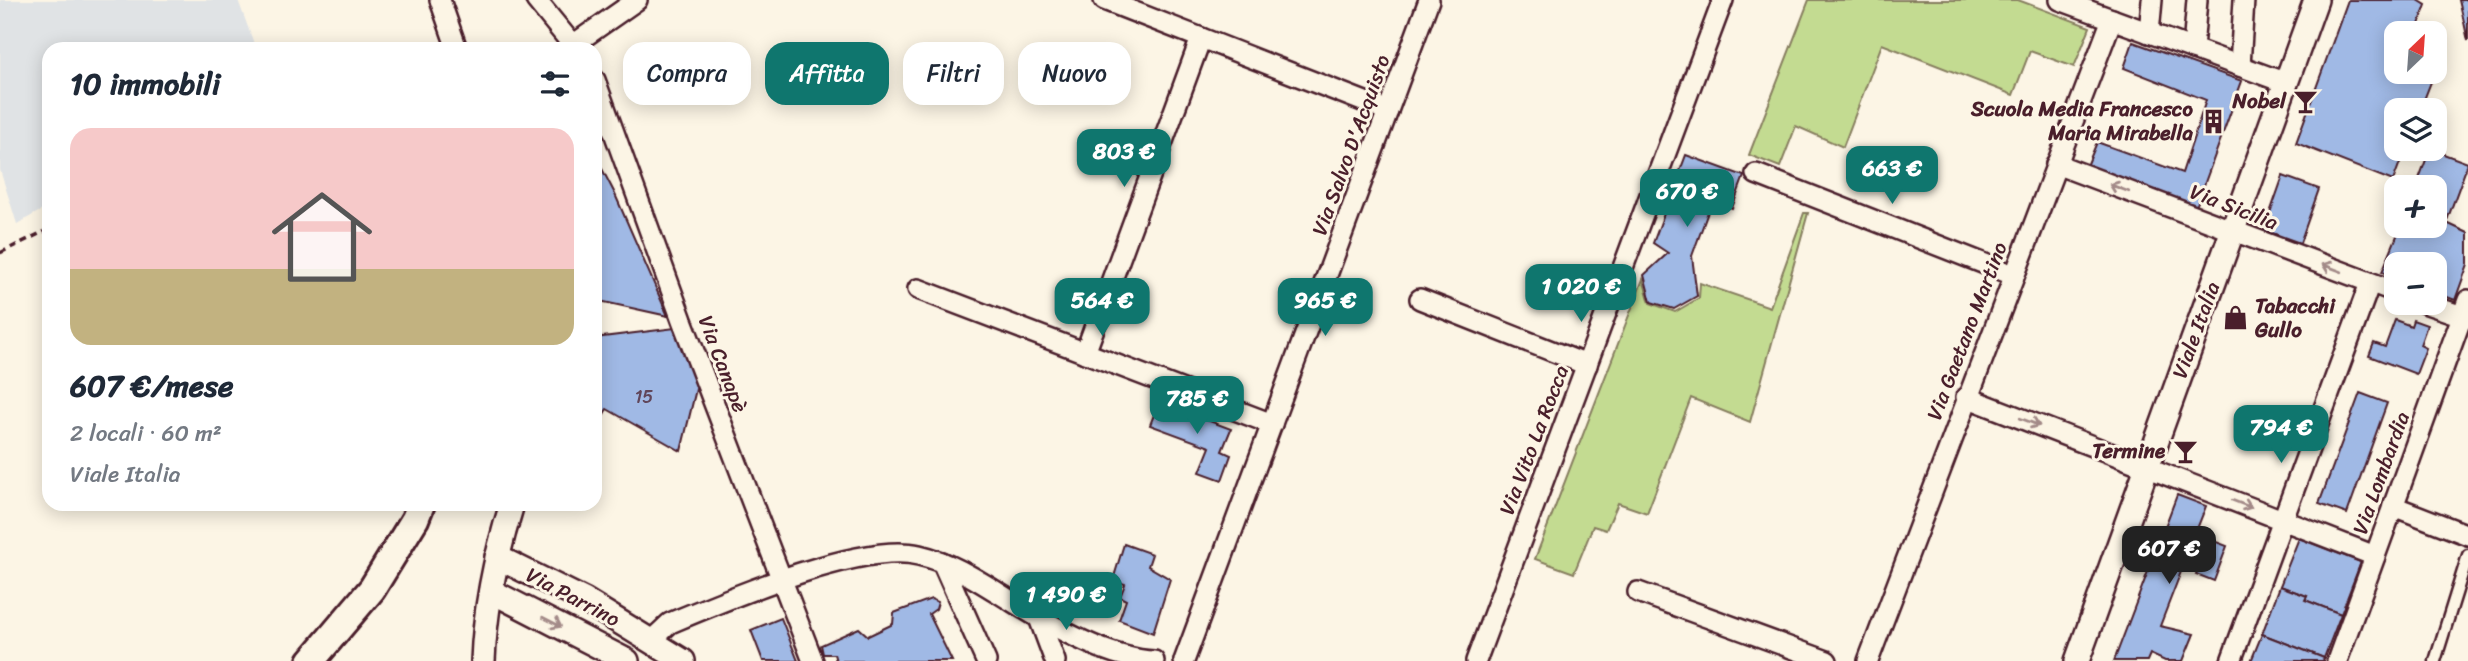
<!DOCTYPE html>
<html lang="it">
<meta charset="utf-8">
<style>
:root{--surface:#fff;--page:#f6f6f7;--text:#1f2937;--muted:#747a83;--line:#e0e1e3;--accent:#0f766e}
body{margin:0;font-family:Sriracha,sans-serif;background:var(--page);color:var(--text);height:100vh;display:flex;flex-direction:column;font-size:26px;white-space:nowrap}
*{box-sizing:border-box;margin:0}
p{font-size:23px;color:var(--muted)}
.icon{flex:none;width:38px;height:38px;fill:none;stroke:currentColor;stroke-width:2;stroke-linecap:round;stroke-linejoin:round}
.map{position:relative;flex:1;overflow:hidden}
.sheet{position:absolute;left:42px;top:42px;width:560px;height:469px;display:flex;flex-direction:column;background:var(--surface);border-radius:21px;box-shadow:0 4px 18px #0003}
.sheet>*{flex:none}
.top-card{position:absolute;left:623px;top:42px;width:665px;height:63px;display:flex;gap:14px}
.needle{width:46px;rotate:25deg}
.buttons{position:absolute;left:2384px;top:21px;display:grid;gap:14px}
.buttons a{display:grid;place-items:center;width:63px;height:63px;border-radius:14px;background:var(--surface);box-shadow:0 4px 18px #0003;font-size:35px}
.price{position:absolute;translate:-50% -60px;padding:0 16px;border-radius:14px;background:var(--accent);color:#fff;font-size:23px;line-height:46px;filter:drop-shadow(0 2px 4px #0008)}
.price::after{content:'';position:absolute;left:50%;top:42px;width:21px;height:16px;margin-left:-10px;background:inherit;clip-path:polygon(0 0,100% 0,50% 100%)}
.price.selected{background:#222;color:#fff}
ul{padding:0;list-style:none}
li{display:grid;align-content:center;gap:14px;height:371px;padding:0 28px}
li+li{border-top:2px solid var(--line)}
li span{display:grid;place-items:center;height:217px;border-radius:21px;color:#555}
li>.icon{margin-inline-start:auto}
span .icon{width:126px;height:126px;fill:#fffc;stroke-width:1}
li b{font-size:30px}
h2{display:flex;justify-content:space-between;align-items:center;height:84px;padding:0 28px;font-size:30px}
.pill{padding:0 24px;border-radius:21px;background:var(--surface);box-shadow:0 4px 18px #0003;font-size:24px;line-height:63px}
.pill.selected{background:var(--accent);color:#fff}
.map>svg:first-child{display:block}
.built{fill:#e0e3e5}
.green{fill:#c3db91;stroke:#867d5e;stroke-width:2}
.building{fill:#a0b9e5;stroke:#4a1f2b;stroke-width:2}
.lines{fill:none;stroke-linecap:round;stroke-linejoin:round}
.service-casing{stroke:#4a1f2b;stroke-width:15}
.minor-casing{stroke:#4a1f2b;stroke-width:24}
.tertiary-casing{stroke:#4a1f2b;stroke-width:28}
.secondary-casing{stroke:#4a1f2b;stroke-width:32}
.path{stroke:#4a1f2b;stroke-width:3.5;stroke-dasharray:7 5;stroke-linecap:butt}
.service{stroke:#fcf5e5;stroke-width:10}
.minor{stroke:#fcf5e5;stroke-width:19}
.tertiary{stroke:#fcf5e5;stroke-width:23}
.secondary{stroke:#fcf5e5;stroke-width:26}
.oneway{stroke:#a38a88}
.labels{text-anchor:middle;dominant-baseline:central;stroke-width:6;stroke-linejoin:round;paint-order:stroke}
.number-label{font-size:18px;fill:#60465a}
.poi-label{font-size:21px;font-weight:bold;fill:#4a1f2b;stroke:#fcf5e5;text-anchor:end}
.street-label{font-size:21px;fill:#4a1f2b;stroke:#fcf5e5}
</style>
<div class="map">
<svg width="2468" height="661" viewBox="0 0 2468 661">
<rect width="100%" height="100%" fill="#fcf5e5"/>
<filter id="ink" filterUnits="userSpaceOnUse"><feTurbulence type="fractalNoise" baseFrequency=".0143" numOctaves="2"/><feDisplacementMap in="SourceGraphic" scale="14" xChannelSelector="R" yChannelSelector="G"/><feConvolveMatrix kernelMatrix="1 2 1 2 8 2 1 2 1" color-interpolation-filters="sRGB"/></filter>
<g filter="url(#ink)">
<path class="built" d="M 0,0 L 238,0 L 256,49 L 49,49 L 49,206 L 17,224 L 0,170 Z"/>
<g class="green">
<path d="M 1809,0 L 2018,0 L 2090,27 L 2074,67 L 2030,51 L 2013,95 L 1882,44 L 1843,147 L 1796,126 L 1780,167 L 1749,155 Z"/>
<path d="M 1804,213 L 1808,213 L 1750,422 L 1691,398 L 1647,513 L 1618,503 L 1606,530 L 1593,526 L 1574,573 L 1535,559 L 1643,279 L 1650,303 L 1675,312 L 1699,298 L 1700,283 L 1770,307 Z"/>
</g>
<g class="building">
<path d="M 2348,0 L 2418,0 L 2426,5 L 2416,33 L 2396,33 L 2396,72 L 2434,72 L 2434,63 L 2438,64 L 2420,110 L 2396,110 L 2396,149 L 2405,149 L 2393,181 L 2296,143 Z"/>
<path d="M 2459,0 L 2468,0 L 2468,41 L 2464,22 Z"/>
<path d="M 2133,42 L 2242,81 L 2196,207 L 2087,166 L 2097,142 L 2182,173 L 2206,100 L 2124,68 Z"/>
<path d="M 2430,149 L 2468,163 L 2446,223 L 2434,217 L 2434,187 L 2416,187 Z"/>
<path d="M 1686,155 L 1744,176 L 1732,208 L 1712,201 L 1692,256 L 1697,296 L 1674,309 L 1651,302 L 1644,275 L 1668,253 L 1653,243 Z"/>
<path d="M 595,163 L 599,163 L 614,192 L 668,316 L 595,300 Z"/>
<path d="M 2283,176 L 2319,189 L 2300,243 L 2264,230 Z"/>
<path d="M 2434,217 L 2468,233 L 2468,264 L 2455,300 L 2434,292 L 2434,264 L 2396,264 L 2396,277 L 2382,272 L 2401,226 L 2434,226 Z"/>
<path d="M 2395,320 L 2411,326 L 2413,320 L 2427,325 L 2420,345 L 2426,348 L 2416,374 L 2369,356 L 2374,343 L 2385,347 Z"/>
<path d="M 675,328 L 697,385 L 681,451 L 607,409 L 595,428 L 595,338 Z"/>
<path d="M 2360,393 L 2387,403 L 2347,514 L 2319,504 Z"/>
<path d="M 1159,402 L 1231,429 L 1222,451 L 1231,455 L 1222,480 L 1200,472 L 1210,447 L 1150,425 Z"/>
<path d="M 2177,495 L 2206,506 L 2195,534 L 2227,546 L 2214,581 L 2196,574 L 2198,569 L 2184,564 L 2160,626 L 2194,634 L 2183,661 L 2165,661 L 2150,654 L 2147,661 L 2114,661 Z"/>
<path d="M 2299,538 L 2361,562 L 2341,614 L 2305,600 L 2307,596 L 2280,586 Z"/>
<path d="M 1124,544 L 1152,554 L 1148,566 L 1170,579 L 1153,633 L 1119,620 L 1126,600 L 1120,597 L 1125,584 L 1113,580 Z"/>
<path d="M 2280,586 L 2307,596 L 2305,600 L 2341,614 L 2324,658 L 2262,634 Z"/>
<path d="M 931,599 L 938,602 L 936,609 L 929,614 L 952,661 L 836,661 L 834,654 L 823,654 L 821,645 L 859,628 L 868,636 L 893,624 L 894,613 Z"/>
<path d="M 781,618 L 798,661 L 763,661 L 751,630 Z"/>
<path d="M 2262,634 L 2324,658 L 2323,661 L 2251,661 Z"/>
</g>
<g class="lines">
<defs>
<path id="service" d="M 2435,661 L 2468,555"/>
<g id="minor">
<path d="M 440,0 L 457,49"/>
<path d="M 536,0 L 576,49"/>
<path d="M 1104,0 L 1388,111"/>
<path d="M 2060,0 L 2286,83"/>
<path d="M 2149,33 L 2152,0"/>
<path d="M 567,49 L 637,0"/>
<path d="M 2193,49 L 2197,0"/>
<path d="M 2240,66 L 2244,0"/>
<path d="M 595,80 L 682,320 L 813,661"/>
<path d="M 2056,164 L 2396,292"/>
<path d="M 1756,174 L 2013,275"/>
<path d="M 918,289 L 1272,424"/>
<path d="M 1420,299 L 1587,365"/>
<path d="M 2424,303 L 2468,318"/>
<path d="M 1085,353 L 1201,38"/>
<path d="M 1966,397 L 2375,556"/>
<path d="M 2393,506 L 2468,535"/>
<path d="M 942,562 L 986,661"/>
<path d="M 1638,592 L 1827,661"/>
<path d="M 1039,618 L 1055,661"/>
<path d="M 652,640 L 670,623 C 725,600 862,541 919,555 C 954,563 982,583 1013,602 C 1051,626 1109,659 1154,661"/>
<path d="M 1184,661 L 1429,0"/>
<path d="M 1476,661 L 1723,0"/>
<path d="M 1868,661 L 2112,19"/>
<path d="M 2231,661 L 2370,283"/>
<path d="M 2337,661 L 2468,300"/>
</g>
<g id="tertiary">
<path d="M 497,557 L 584,600 L 683,661"/>
<path d="M 491,591 L 627,661"/>
<path d="M 483,661 C 485,608 496,555 512,504"/>
<path d="M 2077,661 L 2316,0"/>
</g>
<path id="secondary" d="M 311,661 L 372,589 L 415,519 L 421,504"/>
</defs>
<use href="#service" class="service-casing"/>
<use href="#minor" class="minor-casing"/>
<use href="#tertiary" class="tertiary-casing"/>
<use href="#secondary" class="secondary-casing"/>
<path class="path" d="M 0,253 L 49,229"/>
<use href="#service" class="service"/>
<use href="#minor" class="minor"/>
<use href="#tertiary" class="tertiary"/>
<use href="#secondary" class="secondary"/>
</g>
<defs><path id="oneway-shaft" d="M-6 0H5M1.5-3L5.5 0L1.5 3" fill="none" stroke-width="1.6" stroke-linecap="round" stroke-linejoin="round" transform="scale(1.75)"/></defs>
<g class="oneway">
<use href="#oneway-shaft" transform="translate(2119 188) rotate(-159)"/>
<use href="#oneway-shaft" transform="translate(2332 268) rotate(-159)"/>
<use href="#oneway-shaft" transform="translate(2030 422) rotate(21)"/>
<use href="#oneway-shaft" transform="translate(2242 504) rotate(21)"/>
<use href="#oneway-shaft" transform="translate(552 622) rotate(27)"/>
</g>
</g>
<defs>
<symbol id="bar-bare" viewBox="-9 -9 18 18"><path d="M-6-5H6L.8 .8V4.5H3.5V6h-7V4.5H-.8V.8Z" fill="#4a1f2b" stroke="#fcf5e5" stroke-width="2.5" paint-order="stroke"/></symbol>
<symbol id="building-bare" viewBox="-9 -9 18 18"><path d="M-4-6H4V6H1V3H-1V6H-4ZM-2.5-4.3h1.7v1.8h-1.7ZM.8-4.3h1.7v1.8H.8ZM-2.5-1h1.7V.8h-1.7ZM.8-1h1.7V.8H.8Z" fill="#4a1f2b" stroke="#fcf5e5" stroke-width="2.5" paint-order="stroke"/></symbol>
<symbol id="shop-bare" viewBox="-9 -9 18 18"><path d="M-5-2.5h2.3a2.7 3.5 0 0 1 5.4 0H5L5.5 6h-11ZM-1.5-2.5h3a1.5 2.3 0 0 0-3 0Z" fill="#4a1f2b" stroke="#fcf5e5" stroke-width="2.5" paint-order="stroke"/></symbol>
</defs>
<g fill-rule="evenodd">
<use href="#bar-bare" x="2288" y="84" width="35" height="35"/>
<use href="#building-bare" x="2196" y="104" width="35" height="35"/>
<use href="#shop-bare" x="2218" y="300" width="35" height="35"/>
<use href="#bar-bare" x="2168" y="434" width="35" height="35"/>
</g>
<g class="labels">
<g class="number-label">
<text x="644" y="397">15</text>
</g>
<g class="poi-label">
<text x="2286" y="101">Nobel</text>
<text x="2193" y="109">Scuola Media Francesco<tspan x="2193" dy="24">Maria Mirabella</tspan></text>
<text x="2255" y="306" text-anchor="start">Tabacchi<tspan x="2255" dy="24">Gullo</tspan></text>
<text x="2165" y="451">Termine</text>
</g>
<g class="street-label">
<text transform="translate(1351 145) rotate(-70)">Via Salvo D'Acquisto</text>
<text transform="translate(2234 207) rotate(21)">Via Sicilia</text>
<text transform="translate(2196 330) rotate(-70)">Viale Italia</text>
<text transform="translate(1967 331) rotate(-69)">Via Gaetano Martino</text>
<text transform="translate(723 364) rotate(69)">Via Canapè</text>
<text transform="translate(1534 440) rotate(-69)">Via Vito La Rocca</text>
<text transform="translate(2381 473) rotate(-70)">Via Lombardia</text>
<text transform="translate(573 597) rotate(28)">Via Parrino</text>
</g>
</g>
</svg>
<div class="buttons">
<a><svg class="needle" viewBox="-14 -14 28 28"><path d="M0-13l5 13h-10z" fill="#e53935"/><path d="M0 13l5-13h-10z" fill="#747a83"/></svg></a>
<a><svg class="icon" aria-label="layers" viewBox="0 0 24 24"><path d="M12 4l9 5-9 5-9-5zM3 14l9 5 9-5"/></svg></a>
<a>+</a>
<a>−</a>
</div>
<b class="price" style="left:1124px;top:189px">803 €</b>
<b class="price" style="left:1892px;top:206px">663 €</b>
<b class="price" style="left:1687px;top:229px">670 €</b>
<b class="price" style="left:1581px;top:324px">1 020 €</b>
<b class="price" style="left:1102px;top:338px">564 €</b>
<b class="price" style="left:1325px;top:338px">965 €</b>
<b class="price" style="left:1197px;top:436px">785 €</b>
<b class="price" style="left:2281px;top:465px">794 €</b>
<b class="price selected" style="left:2169px;top:586px">607 €</b>
<b class="price" style="left:1066px;top:632px">1 490 €</b>
<div class="top-card">
<a class="pill">Compra</a>
<a class="pill selected">Affitta</a>
<a class="pill">Filtri</a>
<a class="pill">Nuovo</a>
</div>
<section class="sheet">
<h2>10 immobili<svg class="icon" aria-label="filters" viewBox="0 0 24 24"><path d="M4 7h16M4 17h16"/><circle cx="9" cy="7" r="2"/><circle cx="15" cy="17" r="2"/></svg></h2>
<ul>
<li><span style="background:linear-gradient(#f6c9c9 65%,#c2b280 0)"><svg class="icon" aria-label="home" viewBox="0 0 24 24"><path d="M3 11l9-7 9 7M6 9v11h12V9"/></svg></span><div><b>607 €/mese</b><p>2 locali · 60 m²</p><p>Viale Italia</p></div></li>
</ul>
</section>
</div>
